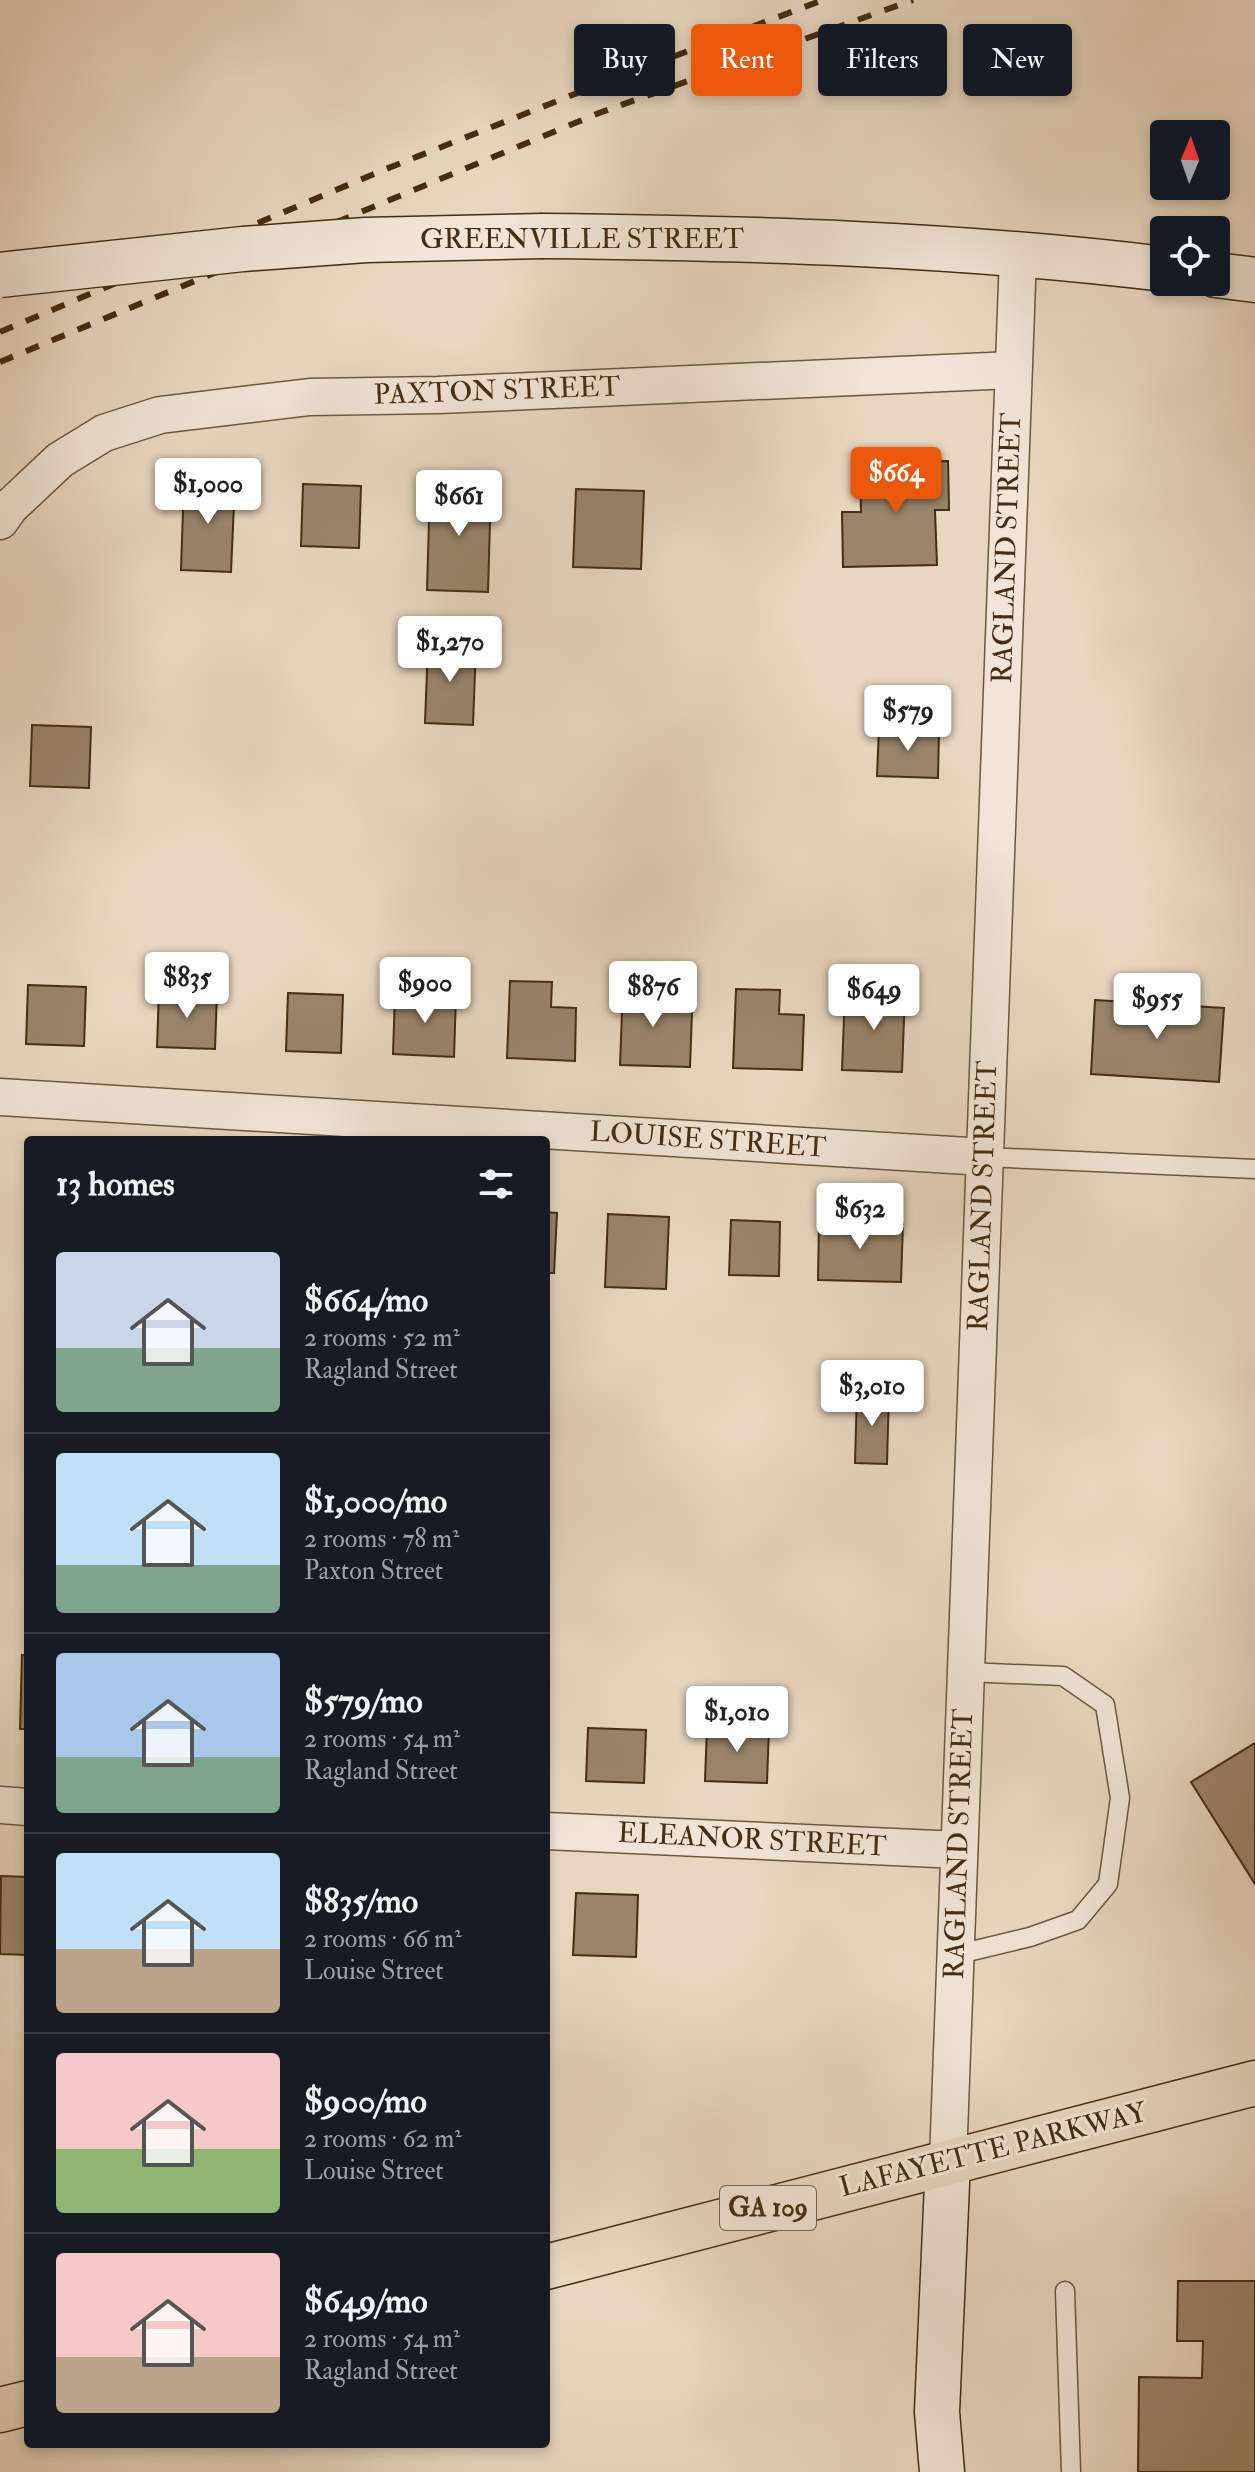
<!DOCTYPE html>
<meta charset="utf-8">
<style>
:root{--surface:#171b24;--page:#20242c;--text:#f1f3f6;--muted:#9ea1a6;--line:#363941;--accent:#ea580c}
body{margin:0;font-family:"IM FELL Double Pica",serif;background:var(--page);color:var(--text);height:100vh;display:flex;flex-direction:column;font-size:30px;white-space:nowrap}
*{box-sizing:border-box;margin:0}
p{font-size:26px;color:var(--muted)}
.icon{flex:none;width:44px;height:44px;fill:none;stroke:currentColor;stroke-width:2;stroke-linecap:round;stroke-linejoin:round}
.map{position:relative;flex:1;overflow:hidden}
.details{position:absolute;left:24px;top:1136px;width:526px;height:1312px;display:flex;flex-direction:column;background:var(--surface);border-radius:8px;box-shadow:0 4px 12px #0003}
.details>*{flex:none}
.banner{position:absolute;left:574px;top:24px;width:560px;height:72px;display:flex;gap:16px}
.needle{width:52px;rotate:2deg}
.tools{position:absolute;left:1150px;top:120px;display:grid;gap:16px}
.tools a{display:grid;place-items:center;width:80px;height:80px;border-radius:8px;background:var(--surface);box-shadow:0 4px 12px #0003;font-size:40px}
.price{position:absolute;translate:-50% -68px;padding:0 18px;border-radius:8px;background:#fff;color:#222;font-size:26px;line-height:52px;filter:drop-shadow(0 2px 4px #0008)}
.price::after{content:'';position:absolute;left:50%;top:48px;width:24px;height:18px;margin-left:-12px;background:inherit;clip-path:polygon(0 0,100% 0,50% 100%)}
.price.active{background:var(--accent);color:#fff}
ul{padding:0;list-style:none}
li{display:flex;align-items:center;gap:24px;height:200px;padding:0 32px}
li+li{border-top:2px solid var(--line)}
li span{display:grid;place-items:center;flex:none;width:224px;height:160px;border-radius:8px;color:#555}
li>.icon{margin-inline-start:auto}
span .icon{width:96px;height:96px;fill:#fffc;stroke-width:1}
li b{font-size:34px}
h2{display:flex;justify-content:space-between;align-items:center;height:96px;padding:0 32px;font-size:34px}
.pill{padding:0 28px;border-radius:8px;background:var(--surface);box-shadow:0 4px 12px #0003;font-size:28px;line-height:72px}
.pill.active{background:var(--accent);color:#fff}
.map>svg:first-child{display:block}
.building{fill:#9a856c;stroke:#462c10;stroke-width:2}
.lines{fill:none;stroke-linecap:round;stroke-linejoin:round}
.lane-casing{stroke:#6e573c;stroke-width:21}
.street-casing{stroke:#6e573c;stroke-width:39}
.secondary-casing{stroke:#462c10;stroke-width:47}
.highway-casing{stroke:#462c10;stroke-width:47}
.lane{stroke:#f0e5d6;stroke-width:18}
.street{stroke:#f0e5d6;stroke-width:36}
.secondary{stroke:#f0e5d6;stroke-width:44}
.highway{stroke:#e8d7c0;stroke-width:44}
.rail{stroke:#462c10;stroke-width:6;stroke-dasharray:14 14;stroke-linecap:butt}
.secondary-bridge-casing{stroke:#462c10;stroke-width:47;stroke-linecap:butt}
.secondary-bridge{stroke:#f0e5d6;stroke-width:44}
.labels{text-anchor:middle;dominant-baseline:central;stroke-width:6;stroke-linejoin:round;paint-order:stroke}
.shield{fill:#f0e5d6;stroke:#79644b;stroke-width:2}
.shield-label{font-size:26px;font-weight:bold;fill:#462c10}
.street-label{font-size:28px;fill:#462c10;stroke:#f0e5d6}
</style>
<div class="map">
<svg width="1255" height="2472" viewBox="0 0 1255 2472">
<rect width="100%" height="100%" fill="#e8d7c0"/>
<filter id="stains"><feTurbulence type="fractalNoise" baseFrequency=".0025" numOctaves="4"/><feColorMatrix values="0 0 0 0 .2 0 0 0 0 .09 0 0 0 0 .02 0 0 0 .5 -.17"/></filter>
<radialGradient id="worn" r=".72"><stop offset=".6" stop-color="#630" stop-opacity="0"/><stop offset="1" stop-color="#630" stop-opacity=".3"/></radialGradient>
<g class="building">
<path d="M 948,461 L 949,510 L 935,510 L 937,565 L 843,567 L 842,512 L 861,512 L 860,462 Z"/>
<path d="M 184,480 L 235,481 L 231,572 L 181,570 Z"/>
<path d="M 303,484 L 361,486 L 359,548 L 301,546 Z"/>
<path d="M 430,485 L 491,487 L 488,592 L 427,590 Z"/>
<path d="M 576,489 L 644,491 L 641,569 L 573,567 Z"/>
<path d="M 428,643 L 476,645 L 473,725 L 425,723 Z"/>
<path d="M 32,725 L 91,727 L 89,788 L 30,786 Z"/>
<path d="M 879,728 L 939,730 L 938,778 L 877,776 Z"/>
<path d="M 510,981 L 552,982 L 551,1007 L 576,1008 L 575,1061 L 507,1058 Z"/>
<path d="M 28,985 L 86,987 L 84,1046 L 26,1044 Z"/>
<path d="M 623,985 L 667,986 L 666,1011 L 692,1012 L 690,1067 L 620,1065 Z"/>
<path d="M 736,989 L 780,990 L 779,1014 L 804,1015 L 802,1070 L 733,1068 Z"/>
<path d="M 159,990 L 217,992 L 215,1049 L 157,1047 Z"/>
<path d="M 845,991 L 905,993 L 902,1072 L 842,1070 Z"/>
<path d="M 288,993 L 343,995 L 341,1053 L 286,1051 Z"/>
<path d="M 395,994 L 456,996 L 454,1057 L 393,1054 Z"/>
<path d="M 1095,1000 L 1224,1008 L 1219,1082 L 1091,1074 Z"/>
<path d="M 27,1200 L 28,1200 L 28,1254 L 25,1254 Z"/>
<path d="M 546,1212 L 557,1213 L 554,1273 L 546,1273 Z"/>
<path d="M 608,1214 L 669,1217 L 666,1289 L 605,1287 Z"/>
<path d="M 731,1220 L 780,1222 L 779,1276 L 729,1275 Z"/>
<path d="M 819,1221 L 903,1223 L 901,1282 L 818,1280 Z"/>
<path d="M 857,1391 L 889,1392 L 887,1464 L 855,1463 Z"/>
<path d="M 22,1655 L 28,1656 L 28,1729 L 20,1729 Z"/>
<path d="M 707,1726 L 769,1728 L 767,1783 L 705,1781 Z"/>
<path d="M 588,1728 L 646,1730 L 644,1783 L 586,1781 Z"/>
<path d="M 1255,1743 L 1255,1884 L 1191,1782 Z"/>
<path d="M 1,1876 L 28,1877 L 28,1955 L 0,1954 Z"/>
<path d="M 576,1893 L 638,1895 L 636,1957 L 573,1955 Z"/>
<path d="M 1178,2281 L 1255,2281 L 1255,2472 L 1138,2472 L 1139,2377 L 1202,2378 L 1203,2341 L 1177,2341 Z"/>
</g>
<g class="lines">
<defs>
<g id="lane">
<path d="M 985,1157 L 1255,1169"/>
<path d="M 955,1955 L 1030,1937 L 1078,1920 L 1108,1884 L 1120,1798 L 1105,1705 L 1063,1676 L 966,1672"/>
<path d="M 1065,2291 L 1071,2472"/>
</g>
<g id="street">
<path d="M 0,521 L 10,507 L 60,460 L 104,433 L 160,415 L 310,397 L 438,395 L 1013,370"/>
<path d="M 0,1097 L 985,1157"/>
<path d="M 0,1805 L 28,1807"/>
<path d="M 546,1831 L 959,1850"/>
<path d="M 948,2161 L 1018,256"/>
</g>
<g id="secondary">
<path d="M 543,236 C 750,238 958,244 1164,269"/>
<path d="M 1216,275 L 1255,280"/>
<path d="M 942,2472 L 937,2412 L 948,2161"/>
</g>
<g id="highway">
<path d="M 546,2267 L 1255,2083"/>
<path d="M 0,2410 L 28,2403"/>
</g>
</defs>
<use href="#lane" class="lane-casing"/>
<use href="#street" class="street-casing"/>
<use href="#secondary" class="secondary-casing"/>
<use href="#highway" class="highway-casing"/>
<use href="#lane" class="lane"/>
<use href="#street" class="street"/>
<use href="#secondary" class="secondary"/>
<use href="#highway" class="highway"/>
<g class="rail">
<path d="M 0,332 L 381,171 L 585,90 L 823,0"/>
<path d="M 0,362 L 599,113 L 913,0"/>
</g>
<defs>
<path id="secondary-bridge" d="M 0,275 L 243,249 L 366,240 L 543,236"/>
</defs>
<use href="#secondary-bridge" class="secondary-bridge-casing"/>
<use href="#secondary-bridge" class="secondary-bridge"/>
</g>
<g class="labels">
<rect class="shield" x="720" y="2186" width="96" height="44" rx="6"/>
<g class="shield-label">
<text x="768" y="2208">GA 109</text>
</g>
<g class="street-label">
<text x="582" y="239">GREENVILLE STREET</text>
<text transform="translate(497 391) rotate(-2)">PAXTON STREET</text>
<text transform="translate(1007 548) rotate(-88)">RAGLAND STREET</text>
<text transform="translate(708 1140) rotate(4)">LOUISE STREET</text>
<text transform="translate(983 1196) rotate(-88)">RAGLAND STREET</text>
<text transform="translate(752 1840) rotate(3)">ELEANOR STREET</text>
<text transform="translate(959 1844) rotate(-88)">RAGLAND STREET</text>
<text transform="translate(993 2150) rotate(-14)">LAFAYETTE PARKWAY</text>
</g>
</g>
<rect width="100%" height="100%" filter="url(#stains)"/>
<rect width="100%" height="100%" fill="url(#worn)"/>
</svg>
<div class="tools">
<a><svg class="needle" viewBox="-14 -14 28 28"><path d="M0-13l5 13h-10z" fill="#e53935"/><path d="M0 13l5-13h-10z" fill="#9ea1a6"/></svg></a>
<a><svg class="icon" aria-label="locate" viewBox="0 0 24 24"><circle cx="12" cy="12" r="6"/><path d="M12 2v4M12 18v4M2 12h4M18 12h4"/></svg></a>
</div>
<b class="price active" style="left:896px;top:515px">$664</b>
<b class="price" style="left:208px;top:526px">$1,000</b>
<b class="price" style="left:459px;top:538px">$661</b>
<b class="price" style="left:450px;top:684px">$1,270</b>
<b class="price" style="left:908px;top:753px">$579</b>
<b class="price" style="left:187px;top:1020px">$835</b>
<b class="price" style="left:425px;top:1025px">$900</b>
<b class="price" style="left:653px;top:1029px">$876</b>
<b class="price" style="left:874px;top:1032px">$649</b>
<b class="price" style="left:1157px;top:1041px">$955</b>
<b class="price" style="left:860px;top:1251px">$632</b>
<b class="price" style="left:872px;top:1428px">$3,010</b>
<b class="price" style="left:737px;top:1754px">$1,010</b>
<div class="banner">
<a class="pill">Buy</a>
<a class="pill active">Rent</a>
<a class="pill">Filters</a>
<a class="pill">New</a>
</div>
<section class="details">
<h2>13 homes<svg class="icon" aria-label="filters" viewBox="0 0 24 24"><path d="M4 7h16M4 17h16"/><circle cx="9" cy="7" r="2"/><circle cx="15" cy="17" r="2"/></svg></h2>
<ul>
<li><span style="background:linear-gradient(#c9d6e8 60%,#7fa58c 0)"><svg class="icon" aria-label="home" viewBox="0 0 24 24"><path d="M3 11l9-7 9 7M6 9v11h12V9"/></svg></span><div><b>$664/mo</b><p>2 rooms · 52 m²</p><p>Ragland Street</p></div></li>
<li><span style="background:linear-gradient(#bfe0f5 70%,#7fa58c 0)"><svg class="icon" aria-label="home" viewBox="0 0 24 24"><path d="M3 11l9-7 9 7M6 9v11h12V9"/></svg></span><div><b>$1,000/mo</b><p>2 rooms · 78 m²</p><p>Paxton Street</p></div></li>
<li><span style="background:linear-gradient(#a9c7e8 65%,#7fa58c 0)"><svg class="icon" aria-label="home" viewBox="0 0 24 24"><path d="M3 11l9-7 9 7M6 9v11h12V9"/></svg></span><div><b>$579/mo</b><p>2 rooms · 54 m²</p><p>Ragland Street</p></div></li>
<li><span style="background:linear-gradient(#bfe0f5 60%,#b9a48a 0)"><svg class="icon" aria-label="home" viewBox="0 0 24 24"><path d="M3 11l9-7 9 7M6 9v11h12V9"/></svg></span><div><b>$835/mo</b><p>2 rooms · 66 m²</p><p>Louise Street</p></div></li>
<li><span style="background:linear-gradient(#f6c9c9 60%,#8fb573 0)"><svg class="icon" aria-label="home" viewBox="0 0 24 24"><path d="M3 11l9-7 9 7M6 9v11h12V9"/></svg></span><div><b>$900/mo</b><p>2 rooms · 62 m²</p><p>Louise Street</p></div></li>
<li><span style="background:linear-gradient(#f6c9c9 65%,#b9a48a 0)"><svg class="icon" aria-label="home" viewBox="0 0 24 24"><path d="M3 11l9-7 9 7M6 9v11h12V9"/></svg></span><div><b>$649/mo</b><p>2 rooms · 54 m²</p><p>Ragland Street</p></div></li>
</ul>
</section>
</div>
